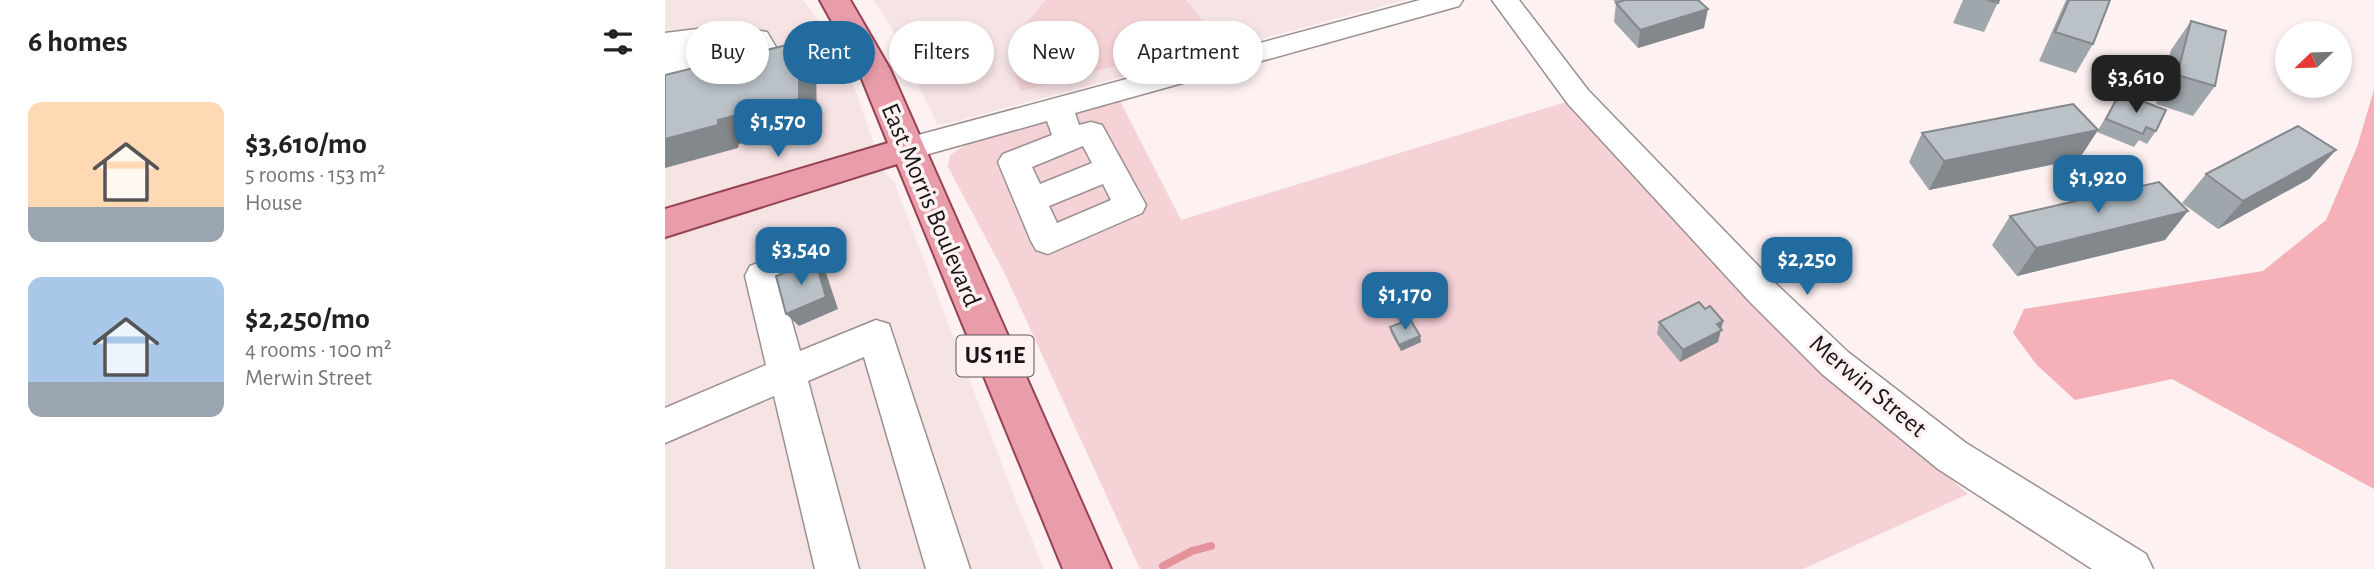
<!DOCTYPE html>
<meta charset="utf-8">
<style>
:root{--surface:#fff;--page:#f6f6f6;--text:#222;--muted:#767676;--accent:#226b9e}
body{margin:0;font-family:"Alegreya Sans",sans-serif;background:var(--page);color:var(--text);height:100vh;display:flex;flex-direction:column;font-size:26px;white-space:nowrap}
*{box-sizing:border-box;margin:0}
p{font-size:23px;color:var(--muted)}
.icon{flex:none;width:38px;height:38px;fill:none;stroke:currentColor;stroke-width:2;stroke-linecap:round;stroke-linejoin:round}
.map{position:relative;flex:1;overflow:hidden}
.sheet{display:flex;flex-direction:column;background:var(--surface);width:665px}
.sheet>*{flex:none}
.guide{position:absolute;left:21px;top:21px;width:665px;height:63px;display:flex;gap:14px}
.needle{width:46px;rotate:247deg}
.fabs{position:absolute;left:1610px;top:21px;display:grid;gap:14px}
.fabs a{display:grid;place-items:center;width:77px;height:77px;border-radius:50%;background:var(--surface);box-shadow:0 4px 10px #0003;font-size:35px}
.price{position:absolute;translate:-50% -60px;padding:0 16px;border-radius:14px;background:var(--accent);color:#fff;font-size:23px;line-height:46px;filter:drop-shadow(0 2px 4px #0008)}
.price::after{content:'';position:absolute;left:50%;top:42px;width:21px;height:16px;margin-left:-10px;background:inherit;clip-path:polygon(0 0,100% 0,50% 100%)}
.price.selected{background:#222;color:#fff}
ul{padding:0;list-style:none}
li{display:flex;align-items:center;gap:21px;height:175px;padding:0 28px}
li span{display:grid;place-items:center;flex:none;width:196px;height:140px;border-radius:14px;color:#555}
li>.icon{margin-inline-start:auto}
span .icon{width:84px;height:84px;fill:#fffc;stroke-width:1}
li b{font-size:30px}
h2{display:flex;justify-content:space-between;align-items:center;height:84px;padding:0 28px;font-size:30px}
.tag{padding:0 24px;border-radius:32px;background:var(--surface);box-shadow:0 4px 10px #0003;font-size:24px;line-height:63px}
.tag.selected{background:var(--accent);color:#fff}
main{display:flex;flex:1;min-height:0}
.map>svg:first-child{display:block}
.built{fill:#f6e3e4}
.green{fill:#f5d2d6}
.forest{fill:#f6b0b8}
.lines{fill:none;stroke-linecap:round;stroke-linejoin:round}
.stream{stroke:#e6929c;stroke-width:8}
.minor-casing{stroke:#9b9091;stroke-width:3}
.major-casing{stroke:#974252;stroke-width:4}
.minor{fill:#fff;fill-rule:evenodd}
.major{fill:#e99dab;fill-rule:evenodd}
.wall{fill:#a0a7ac}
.shaded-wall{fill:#82888c}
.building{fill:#bac2c8;stroke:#82888c;stroke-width:2}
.labels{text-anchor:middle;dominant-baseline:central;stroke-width:7;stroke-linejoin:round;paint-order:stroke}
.shield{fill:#fdf1f2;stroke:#5d5758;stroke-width:2}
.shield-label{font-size:24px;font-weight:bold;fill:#191516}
.street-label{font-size:26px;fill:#191516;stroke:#fdf1f2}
</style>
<main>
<section class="sheet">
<h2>6 homes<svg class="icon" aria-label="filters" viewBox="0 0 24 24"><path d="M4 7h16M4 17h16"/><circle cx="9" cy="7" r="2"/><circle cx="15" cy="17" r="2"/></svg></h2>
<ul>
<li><span style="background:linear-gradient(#ffd9b3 75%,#9aa5b1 0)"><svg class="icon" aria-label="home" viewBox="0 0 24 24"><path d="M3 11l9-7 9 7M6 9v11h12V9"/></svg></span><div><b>$3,610/mo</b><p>5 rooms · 153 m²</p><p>House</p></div></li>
<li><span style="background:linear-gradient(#a9c7e8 75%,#9aa5b1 0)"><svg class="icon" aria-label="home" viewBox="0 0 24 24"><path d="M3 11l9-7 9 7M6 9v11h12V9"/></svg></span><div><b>$2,250/mo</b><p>4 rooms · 100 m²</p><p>Merwin Street</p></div></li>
</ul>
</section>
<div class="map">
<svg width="1709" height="569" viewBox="0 0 1709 569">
<rect width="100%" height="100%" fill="#fdf1f2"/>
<g class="built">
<path d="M 0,0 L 138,0 L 158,26 L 186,78 L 208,141 L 207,160 L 229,182 L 351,501 L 379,569 L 0,569 Z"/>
<path d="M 208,0 L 740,0 L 285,123 L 272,124 L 225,25 Z"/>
</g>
<g class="green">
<path d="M 381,0 L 521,0 L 546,32 L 537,43 L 356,91 L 346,64 L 346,40 Z"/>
<path d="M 455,101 L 516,220 L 901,102 L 1154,367 L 1303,494 L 1138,569 L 475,569 L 340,274 L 283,167 L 285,155 L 300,145 Z"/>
</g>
<path class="forest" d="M 1709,90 L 1709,489 L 1507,379 L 1410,400 L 1371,364 L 1348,333 L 1359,309 L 1598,271 L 1661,220 L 1692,147 Z"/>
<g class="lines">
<path class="stream" d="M 498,566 L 527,551 L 546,546"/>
<defs>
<g id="minor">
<path d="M 755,0 L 798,0 L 794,6 L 410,113 L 414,125 L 426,122 L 437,125 L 481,205 L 477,213 L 383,254 L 371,250 L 366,241 L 333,162 L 338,154 L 387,135 L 382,121 L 242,160 L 231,157 L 227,149 L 231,141 L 242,138 ZM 418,146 L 427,163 L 375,184 L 367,167 ZM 438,184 L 446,200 L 392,223 L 384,206 Z"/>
<path d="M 827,0 L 854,0 L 923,90 L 1108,281 L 1183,352 L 1301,443 L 1481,554 L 1488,569 L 1427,569 L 1273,469 L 1157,374 L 1084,301 L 903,104 Z"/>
<path d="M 57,26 L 102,32 L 118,59 L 111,70 L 22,96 L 6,90 L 0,75 L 0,33 ZM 57,43 L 82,45 L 89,58 L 29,75 L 23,47 Z"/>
<path d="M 155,238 L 167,242 L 172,251 L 167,260 L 116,283 L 135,351 L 211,320 L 224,324 L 305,569 L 261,569 L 199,357 L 143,381 L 194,569 L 150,569 L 109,396 L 0,443 L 0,408 L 101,365 L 80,276 L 85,266 Z"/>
</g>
<path id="major" d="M 155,0 L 185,0 L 225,69 L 446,569 L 398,569 L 232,164 L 0,237 L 0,209 L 223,143 L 193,69 Z"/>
</defs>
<use href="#minor" class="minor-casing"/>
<use href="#major" class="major-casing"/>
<use href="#minor" class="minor"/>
<use href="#major" class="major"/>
</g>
<g class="wall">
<path d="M 948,0 L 1033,0 L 1039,28 L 973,48 L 949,22 L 951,3 Z"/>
<path d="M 1298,0 L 1334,0 L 1319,32 L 1288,23 Z"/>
<path d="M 1401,0 L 1445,0 L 1428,44 L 1411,73 L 1374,61 Z"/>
<path d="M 1526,21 L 1550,86 L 1528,116 L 1491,104 L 1506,50 Z"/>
<path d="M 1452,98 L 1491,131 L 1482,144 L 1474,140 L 1469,147 L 1432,132 Z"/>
<path d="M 1433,130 L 1414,159 L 1264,190 L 1244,162 L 1257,133 Z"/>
<path d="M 1671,150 L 1644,179 L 1553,229 L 1517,203 L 1541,174 Z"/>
<path d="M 1345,216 L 1500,240 L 1352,276 L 1327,245 Z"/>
<path d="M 1040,309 L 1058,321 L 1053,342 L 1015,362 L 992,334 L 994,322 Z"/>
<path d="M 725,327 L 755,336 L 756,342 L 736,351 L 726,333 Z"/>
</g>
<g class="shaded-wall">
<path d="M 1043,9 L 1039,28 L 973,48 L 975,30 Z"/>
<path d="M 134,42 L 151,66 L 152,122 L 74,144 L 73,148 L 0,168 L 0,139 L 53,120 Z"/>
<path d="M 1433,130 L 1414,159 L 1264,190 L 1279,161 Z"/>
<path d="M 1671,150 L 1644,179 L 1553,229 L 1578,201 Z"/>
<path d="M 1523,211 L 1500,240 L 1352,276 L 1371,248 Z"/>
<path d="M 150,260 L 161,273 L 173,309 L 134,326 L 121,314 Z"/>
<path d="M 1058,321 L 1053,342 L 1015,362 L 1018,350 L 1052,324 Z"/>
<path d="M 755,336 L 756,342 L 736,351 L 734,345 Z"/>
</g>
<g class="building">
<path d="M 960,0 L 1033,0 L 1043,9 L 975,30 L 951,3 Z"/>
<path d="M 1322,0 L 1334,0 L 1333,3 Z"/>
<path d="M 1404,0 L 1445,0 L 1428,44 L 1390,32 Z"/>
<path d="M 1526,21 L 1561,31 L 1550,86 L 1512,75 Z"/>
<path d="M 134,42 L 134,99 L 53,120 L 53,125 L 0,139 L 0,75 Z"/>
<path d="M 1461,95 L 1501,110 L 1491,131 L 1481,127 L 1478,134 L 1441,119 L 1452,98 L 1458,100 Z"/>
<path d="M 1408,104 L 1433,130 L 1279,161 L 1257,133 Z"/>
<path d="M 1633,126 L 1671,150 L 1578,201 L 1541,174 Z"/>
<path d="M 1494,182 L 1523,211 L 1371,248 L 1345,216 Z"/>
<path d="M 150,260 L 161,297 L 121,314 L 111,276 Z"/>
<path d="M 1034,302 L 1040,309 L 1045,306 L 1058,321 L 1052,324 L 1057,330 L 1018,350 L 994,322 Z"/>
<path d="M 745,319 L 755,336 L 734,345 L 725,327 Z"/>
</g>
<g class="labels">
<rect class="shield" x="291.5" y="335.5" width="77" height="41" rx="5"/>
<g class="shield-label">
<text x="330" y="356">US 11E</text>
</g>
<g class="street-label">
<text transform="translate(266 205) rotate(67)">East Morris Boulevard</text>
<text transform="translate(1203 386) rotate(40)">Merwin Street</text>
</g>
</g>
</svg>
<div class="fabs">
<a><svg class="needle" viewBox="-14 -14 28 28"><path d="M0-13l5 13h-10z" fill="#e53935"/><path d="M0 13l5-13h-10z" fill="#767676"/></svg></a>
</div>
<b class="price selected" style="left:1471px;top:115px">$3,610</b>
<b class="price" style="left:113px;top:159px">$1,570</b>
<b class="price" style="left:1433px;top:215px">$1,920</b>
<b class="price" style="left:136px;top:287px">$3,540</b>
<b class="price" style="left:1142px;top:297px">$2,250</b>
<b class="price" style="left:740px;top:332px">$1,170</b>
<div class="guide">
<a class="tag">Buy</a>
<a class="tag selected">Rent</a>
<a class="tag">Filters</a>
<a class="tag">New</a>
<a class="tag">Apartment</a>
</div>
</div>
</main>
